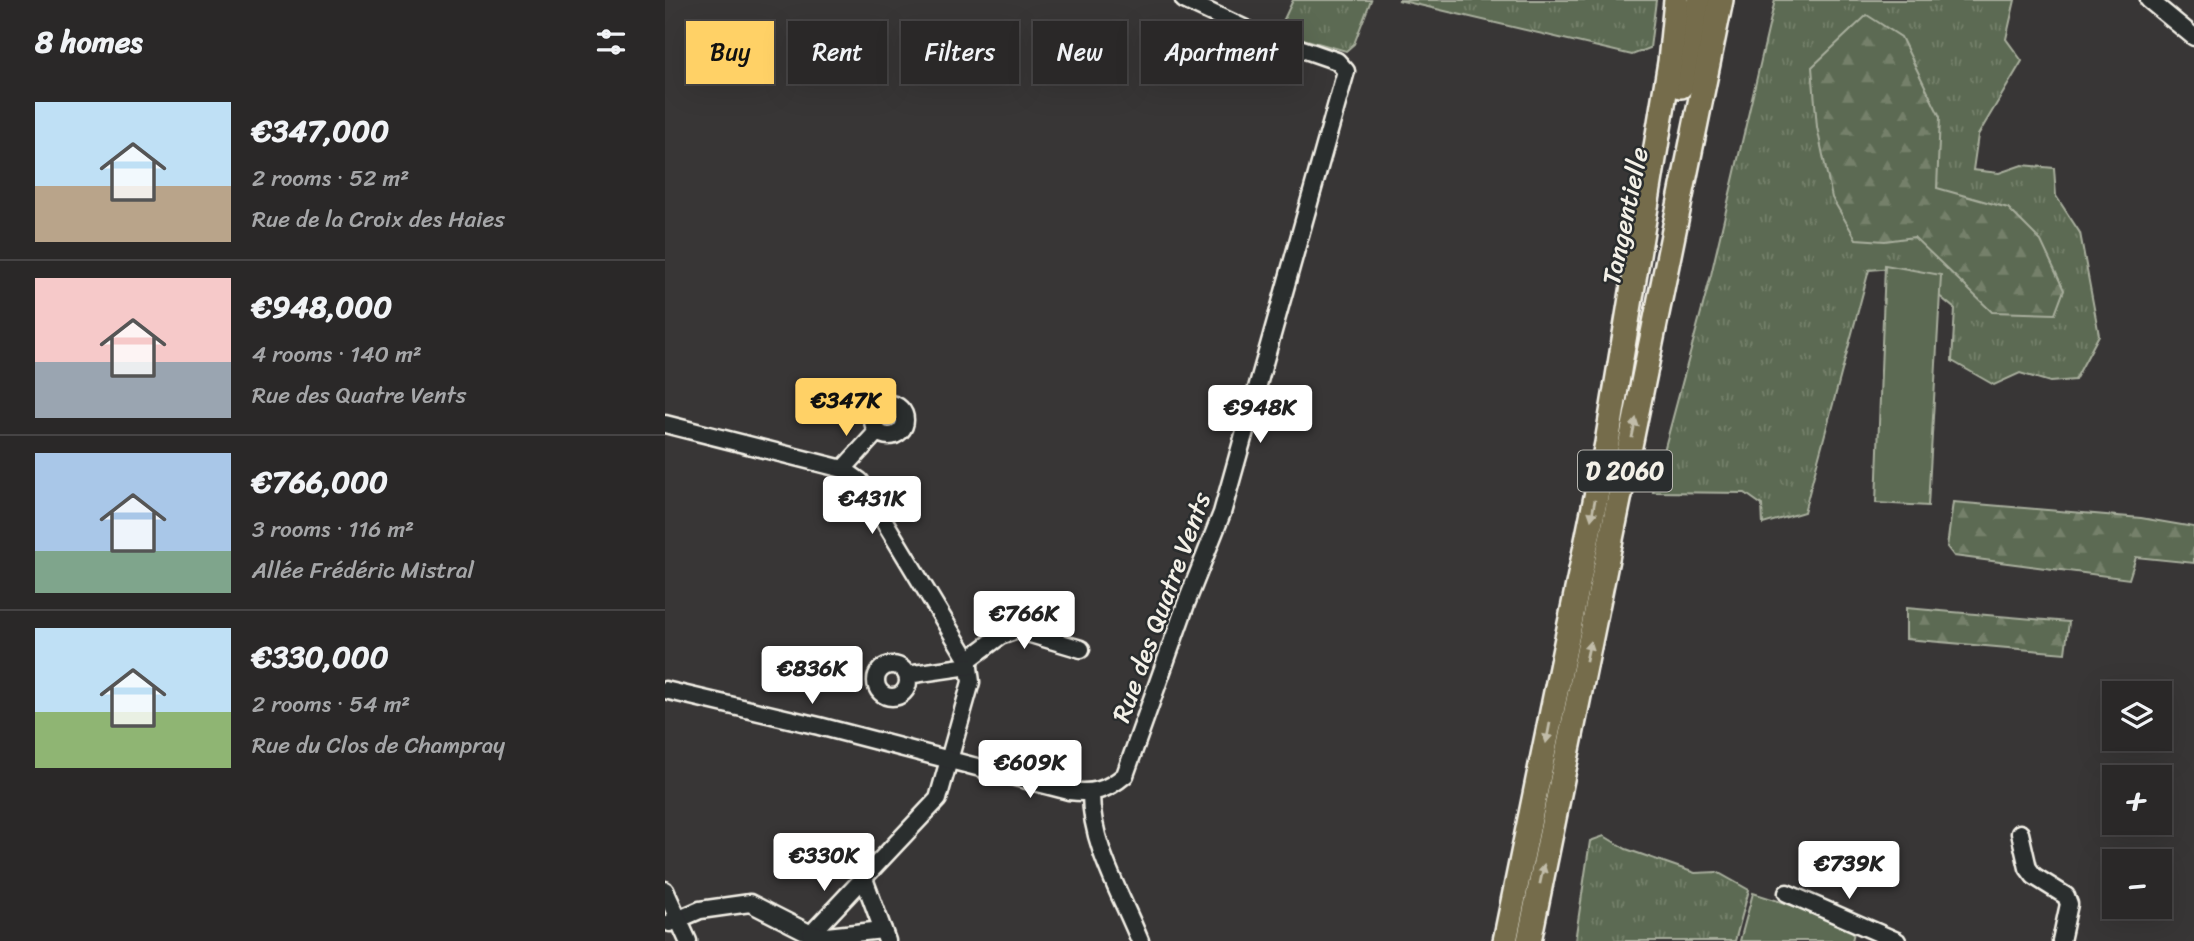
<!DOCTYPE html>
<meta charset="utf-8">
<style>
:root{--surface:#2a2828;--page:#363434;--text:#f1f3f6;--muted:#a5a6a8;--line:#464445;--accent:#ffd166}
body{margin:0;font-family:Sriracha,sans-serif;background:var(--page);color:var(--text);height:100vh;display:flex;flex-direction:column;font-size:26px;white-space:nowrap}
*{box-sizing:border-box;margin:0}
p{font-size:23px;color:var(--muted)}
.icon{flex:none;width:38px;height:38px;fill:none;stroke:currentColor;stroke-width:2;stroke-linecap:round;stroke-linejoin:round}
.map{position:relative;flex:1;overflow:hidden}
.details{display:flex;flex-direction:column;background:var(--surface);width:665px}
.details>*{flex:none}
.hud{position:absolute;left:21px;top:21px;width:665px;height:63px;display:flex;gap:14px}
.buttons{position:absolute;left:1437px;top:681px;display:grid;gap:14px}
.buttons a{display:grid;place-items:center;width:70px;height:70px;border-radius:0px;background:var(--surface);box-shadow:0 7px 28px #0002,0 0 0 2px var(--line);font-size:35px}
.price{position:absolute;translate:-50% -60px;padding:0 16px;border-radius:7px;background:#fff;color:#222;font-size:23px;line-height:46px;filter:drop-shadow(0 2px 4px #0008)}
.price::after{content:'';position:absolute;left:50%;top:42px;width:21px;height:16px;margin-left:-10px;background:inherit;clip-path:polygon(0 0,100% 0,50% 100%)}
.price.active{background:var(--accent);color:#111}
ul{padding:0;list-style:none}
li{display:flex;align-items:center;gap:21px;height:175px;padding:0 35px}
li+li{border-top:2px solid var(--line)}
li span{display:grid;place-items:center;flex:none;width:196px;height:140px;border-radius:0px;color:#555}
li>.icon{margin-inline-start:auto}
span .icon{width:84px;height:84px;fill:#fffc;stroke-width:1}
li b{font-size:30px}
h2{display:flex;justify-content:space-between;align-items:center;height:84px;padding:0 35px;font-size:30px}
.chip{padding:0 24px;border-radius:0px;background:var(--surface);box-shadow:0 7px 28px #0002,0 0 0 2px var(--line);font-size:24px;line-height:63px}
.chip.active{background:var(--accent);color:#111}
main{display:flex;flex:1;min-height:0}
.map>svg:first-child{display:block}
.grass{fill:url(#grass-tufts);stroke:#a8ae9d;stroke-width:2}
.forest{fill:url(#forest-firs);stroke:#a8ae9d;stroke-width:2}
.garden{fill:#5c6a52;stroke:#a8ae9d;stroke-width:2}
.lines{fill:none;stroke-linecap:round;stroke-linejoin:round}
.minor-casing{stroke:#f4f1e8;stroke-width:21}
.highway-casing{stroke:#f4f1e8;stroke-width:28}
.minor{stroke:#2a2d2e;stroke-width:16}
.highway{stroke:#746c4b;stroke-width:23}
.oneway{fill:#c1bca9}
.labels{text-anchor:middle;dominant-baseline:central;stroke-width:5;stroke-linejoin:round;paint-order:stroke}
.shield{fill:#2a2d2e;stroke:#b7b6b0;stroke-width:2}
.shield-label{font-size:24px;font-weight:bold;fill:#f4f1e8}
.street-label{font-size:26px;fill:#f4f1e8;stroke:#2a2d2e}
</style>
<main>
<section class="details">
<h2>8 homes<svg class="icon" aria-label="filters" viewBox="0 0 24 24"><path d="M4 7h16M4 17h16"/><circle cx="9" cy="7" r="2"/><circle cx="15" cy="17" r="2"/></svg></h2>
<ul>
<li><span style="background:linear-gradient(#bfe0f5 60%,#b9a48a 0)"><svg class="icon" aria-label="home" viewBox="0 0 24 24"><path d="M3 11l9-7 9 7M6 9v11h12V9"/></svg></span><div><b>€347,000</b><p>2 rooms · 52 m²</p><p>Rue de la Croix des Haies</p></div></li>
<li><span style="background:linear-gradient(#f6c9c9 60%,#9aa5b1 0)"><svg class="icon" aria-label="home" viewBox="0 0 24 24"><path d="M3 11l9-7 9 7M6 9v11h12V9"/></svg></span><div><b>€948,000</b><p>4 rooms · 140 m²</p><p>Rue des Quatre Vents</p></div></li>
<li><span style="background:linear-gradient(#a9c7e8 70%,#7fa58c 0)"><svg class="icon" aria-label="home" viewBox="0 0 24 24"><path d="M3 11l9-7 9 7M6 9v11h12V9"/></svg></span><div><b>€766,000</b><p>3 rooms · 116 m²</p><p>Allée Frédéric Mistral</p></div></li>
<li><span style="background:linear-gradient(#bfe0f5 60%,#8fb573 0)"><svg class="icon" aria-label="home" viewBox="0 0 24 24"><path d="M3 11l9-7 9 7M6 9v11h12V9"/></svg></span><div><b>€330,000</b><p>2 rooms · 54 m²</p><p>Rue du Clos de Champray</p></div></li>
</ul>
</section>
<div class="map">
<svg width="1529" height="941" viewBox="0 0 1529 941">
<defs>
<pattern id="grass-tufts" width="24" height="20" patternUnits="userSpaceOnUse" patternTransform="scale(1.75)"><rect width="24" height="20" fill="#5c6a52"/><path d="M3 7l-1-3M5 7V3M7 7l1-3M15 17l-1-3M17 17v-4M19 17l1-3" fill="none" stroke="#74806b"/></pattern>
<pattern id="forest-firs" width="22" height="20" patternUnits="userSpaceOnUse" patternTransform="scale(1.75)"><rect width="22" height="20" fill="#5c6a52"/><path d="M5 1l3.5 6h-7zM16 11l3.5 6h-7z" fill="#74806b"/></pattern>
</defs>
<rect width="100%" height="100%" fill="#383636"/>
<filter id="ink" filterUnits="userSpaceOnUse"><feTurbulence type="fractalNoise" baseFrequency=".0143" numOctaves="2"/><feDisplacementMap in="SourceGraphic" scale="14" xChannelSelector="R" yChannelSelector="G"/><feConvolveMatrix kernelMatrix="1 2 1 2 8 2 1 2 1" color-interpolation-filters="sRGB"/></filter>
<g filter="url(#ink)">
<g class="grass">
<path d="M 628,0 L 706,0 L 689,44 L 681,51 L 613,32 Z"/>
<path d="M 733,0 L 991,0 L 985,48 L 967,55 Z"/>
<path d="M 1110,0 L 1350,0 L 1341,39 L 1357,61 L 1313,135 L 1308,170 L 1334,173 L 1357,165 L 1389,168 L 1391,196 L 1415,233 L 1434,335 L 1410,380 L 1385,382 L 1355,373 L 1329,385 L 1287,361 L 1290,309 L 1239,267 L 1204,270 L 1139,512 L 1098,524 L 1097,505 L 1080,493 L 988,492 L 1046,275 Z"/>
<path d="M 939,836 L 961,849 L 1030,873 L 1052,872 L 1084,890 L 1070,941 L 910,941 L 925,841 Z"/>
</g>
<g class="forest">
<path d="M 1202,15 L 1236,37 L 1275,117 L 1272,188 L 1343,208 L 1376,241 L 1399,290 L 1390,314 L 1327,312 L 1249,237 L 1220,241 L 1191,239 L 1167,198 L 1152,127 L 1147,67 Z"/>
<path d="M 1288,502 L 1476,518 L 1529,527 L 1529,563 L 1471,557 L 1464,579 L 1289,556 L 1282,547 Z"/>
<path d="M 1241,608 L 1404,622 L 1400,653 L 1241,639 Z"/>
</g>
<g class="garden">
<path d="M 1220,265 L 1276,275 L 1263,506 L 1211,503 Z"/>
<path d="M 1088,893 L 1158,915 L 1189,932 L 1187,941 L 1075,941 Z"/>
</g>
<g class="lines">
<defs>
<g id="minor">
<path d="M 1484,0 L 1529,37"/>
<circle cx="224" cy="420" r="16"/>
<path d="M 0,424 L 178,469 L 195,481 L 303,660 L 306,682 L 273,799 L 146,934 L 85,903 L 35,910 L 5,923"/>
<path d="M 178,469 L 212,432"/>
<path d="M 303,660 L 335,636 L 352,630 L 416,649"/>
<circle cx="227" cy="681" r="16"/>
<path d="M 242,675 L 304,666"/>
<path d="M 0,690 L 154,726 L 404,791 C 428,794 441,791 460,775 L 521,604 L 557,513 L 681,71 L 672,61 L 585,31 L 519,0"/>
<path d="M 426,794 C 426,845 456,894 475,941"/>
<path d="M 1355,833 L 1363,868 L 1369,876 L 1401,896 L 1404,904 L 1396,941"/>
<path d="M 198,876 L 222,941"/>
<path d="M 0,890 L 23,941"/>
<path d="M 1122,893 L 1232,941"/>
<path d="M 146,934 L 162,936 L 218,930"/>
</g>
<g id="highway">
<path d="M 1016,86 L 1034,0"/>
<path d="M 840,941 L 942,443 L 1005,62 L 1011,0"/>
<path d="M 864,941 L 1056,0"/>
</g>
</defs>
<use href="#minor" class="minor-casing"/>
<use href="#highway" class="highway-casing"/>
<use href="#minor" class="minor"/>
<use href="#highway" class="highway"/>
</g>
<defs><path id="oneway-solid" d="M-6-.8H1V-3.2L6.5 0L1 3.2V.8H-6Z" transform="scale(1.75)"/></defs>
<g class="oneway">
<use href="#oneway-solid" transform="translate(969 428) rotate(-78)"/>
<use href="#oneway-solid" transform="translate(928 510) rotate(101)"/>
<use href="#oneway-solid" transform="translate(923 651) rotate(-78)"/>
<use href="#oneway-solid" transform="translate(883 733) rotate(101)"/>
<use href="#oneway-solid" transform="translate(877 874) rotate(-78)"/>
</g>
</g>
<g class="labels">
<rect class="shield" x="913" y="450.5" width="94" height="41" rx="5"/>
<g class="shield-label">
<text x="960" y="471">D 2060</text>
</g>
<g class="street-label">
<text transform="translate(960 216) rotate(-78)">Tangentielle</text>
<text transform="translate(496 607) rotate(-70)">Rue des Quatre Vents</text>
</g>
</g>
</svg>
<div class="buttons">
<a><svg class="icon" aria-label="layers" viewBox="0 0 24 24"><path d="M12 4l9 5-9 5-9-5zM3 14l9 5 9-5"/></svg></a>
<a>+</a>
<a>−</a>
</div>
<b class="price active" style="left:181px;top:438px">€347K</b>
<b class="price" style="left:595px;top:445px">€948K</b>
<b class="price" style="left:207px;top:536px">€431K</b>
<b class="price" style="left:359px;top:651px">€766K</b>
<b class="price" style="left:147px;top:706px">€836K</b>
<b class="price" style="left:365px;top:800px">€609K</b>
<b class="price" style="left:159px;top:893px">€330K</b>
<b class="price" style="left:1184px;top:901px">€739K</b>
<div class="hud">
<a class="chip active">Buy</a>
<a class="chip">Rent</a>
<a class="chip">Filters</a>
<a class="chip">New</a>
<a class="chip">Apartment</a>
</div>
</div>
</main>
